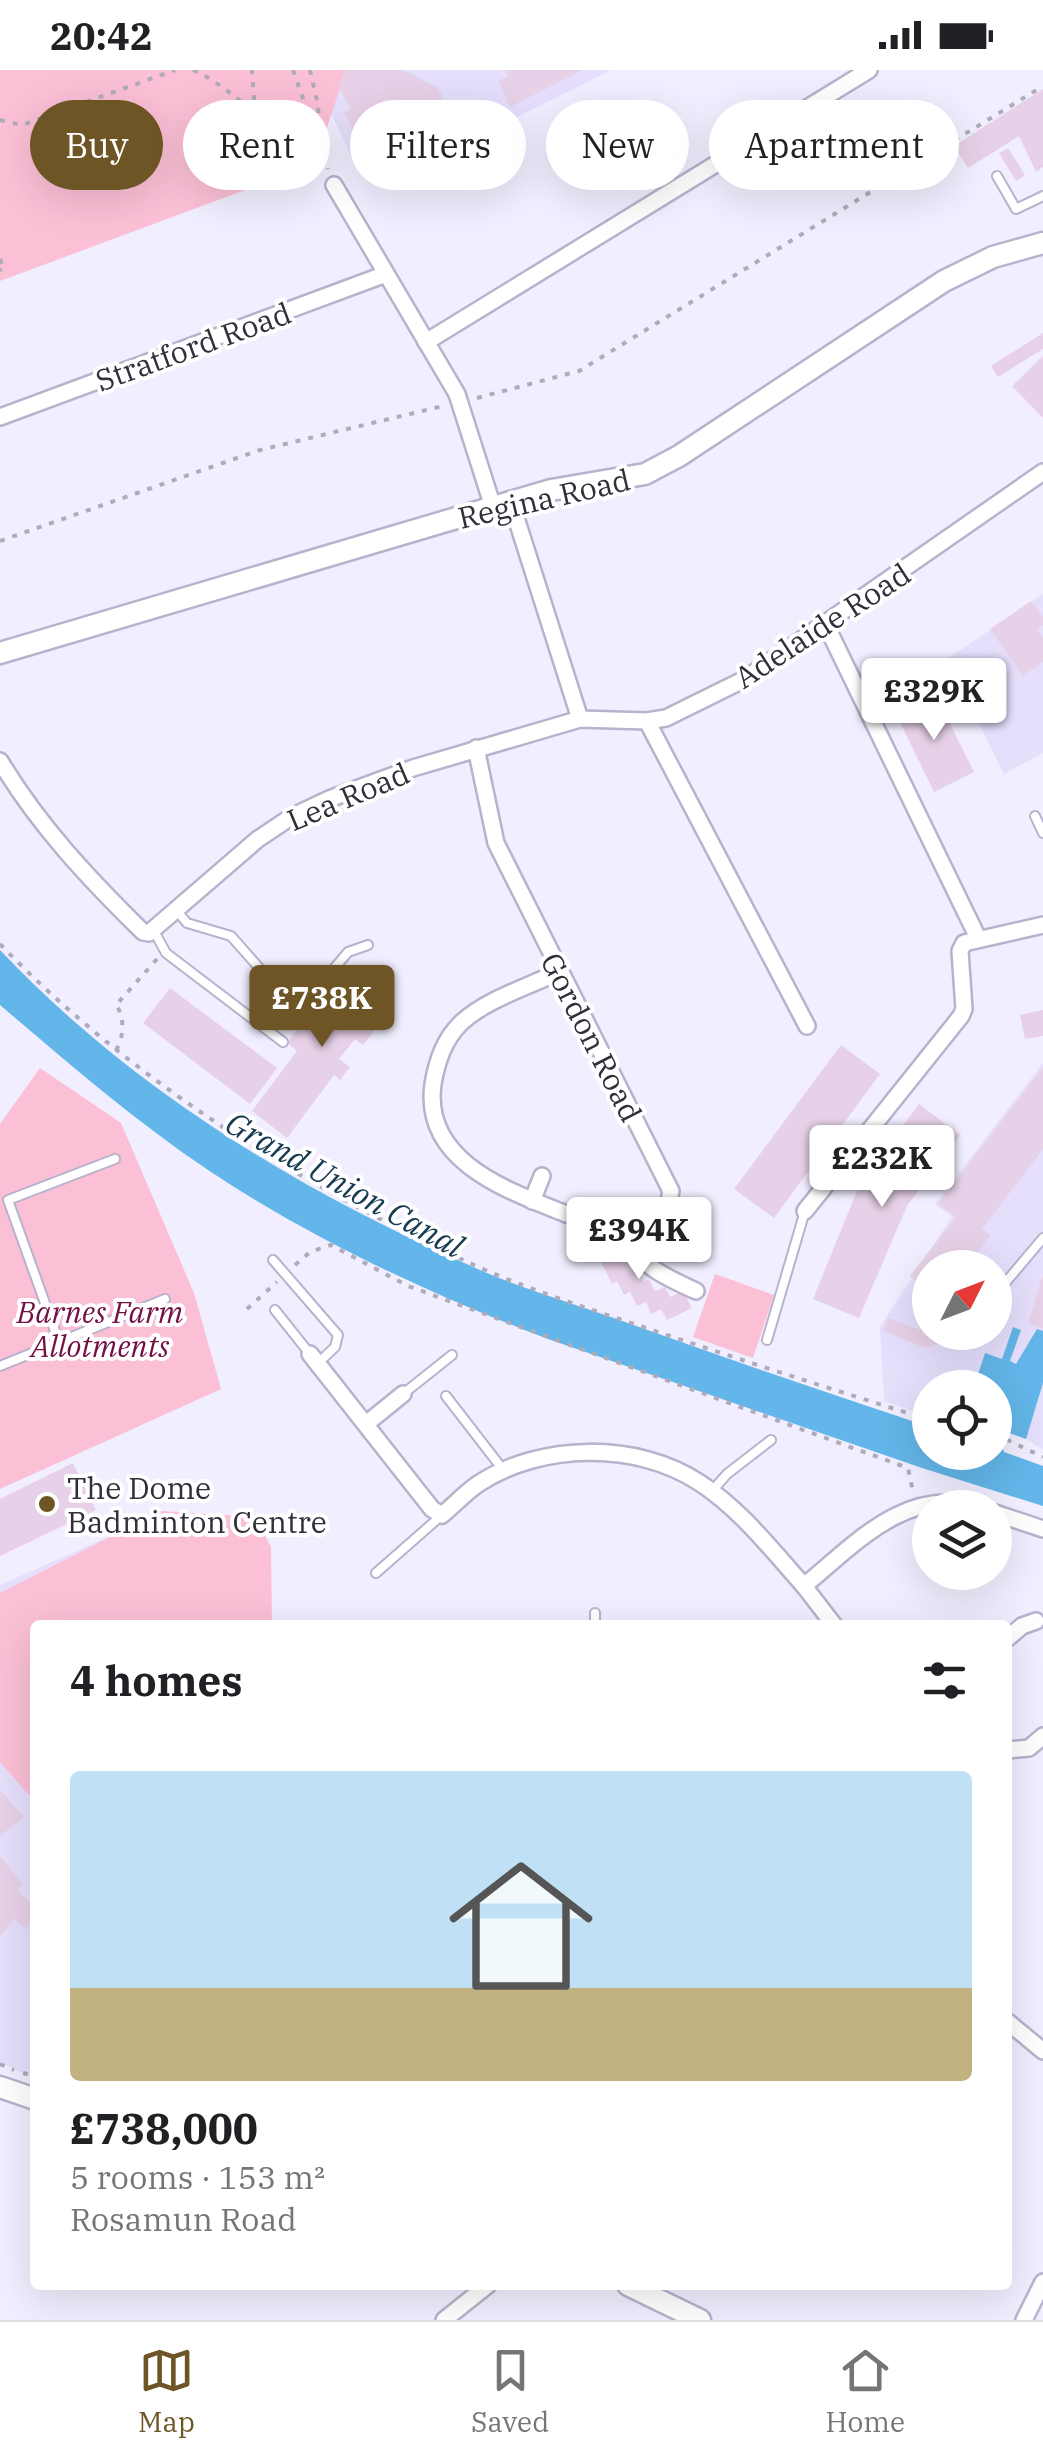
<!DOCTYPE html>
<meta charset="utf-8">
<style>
:root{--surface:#fff;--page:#f2f2f2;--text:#202124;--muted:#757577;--line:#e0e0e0;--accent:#6e5526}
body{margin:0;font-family:"IBM Plex Serif",serif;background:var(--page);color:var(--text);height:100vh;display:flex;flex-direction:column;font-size:38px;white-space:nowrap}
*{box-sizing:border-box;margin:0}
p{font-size:32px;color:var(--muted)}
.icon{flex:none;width:55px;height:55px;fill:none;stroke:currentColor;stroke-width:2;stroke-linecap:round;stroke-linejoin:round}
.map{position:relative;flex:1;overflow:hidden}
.panel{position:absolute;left:30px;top:1550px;width:982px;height:670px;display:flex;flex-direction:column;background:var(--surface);border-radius:10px;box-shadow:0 10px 40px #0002}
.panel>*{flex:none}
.guide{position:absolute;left:30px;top:30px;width:985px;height:90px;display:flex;gap:20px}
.needle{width:65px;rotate:48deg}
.buttons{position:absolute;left:912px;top:1180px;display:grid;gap:20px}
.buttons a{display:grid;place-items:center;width:100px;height:100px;border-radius:50%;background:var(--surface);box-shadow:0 10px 40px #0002;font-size:50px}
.price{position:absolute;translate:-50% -85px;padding:0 22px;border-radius:10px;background:#fff;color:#222;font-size:32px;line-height:65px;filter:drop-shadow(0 2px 5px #0008)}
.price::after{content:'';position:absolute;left:50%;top:60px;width:30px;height:22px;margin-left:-15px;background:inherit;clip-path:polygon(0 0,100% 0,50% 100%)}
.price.active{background:var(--accent);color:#fff}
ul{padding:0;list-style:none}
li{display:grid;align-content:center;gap:20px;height:530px;padding:0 40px}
li span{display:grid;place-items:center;height:310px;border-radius:10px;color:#555}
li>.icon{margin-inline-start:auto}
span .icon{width:180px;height:180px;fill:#fffc;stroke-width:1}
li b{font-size:42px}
h2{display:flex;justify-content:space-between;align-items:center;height:120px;padding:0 40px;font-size:42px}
.pill{padding:0 35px;border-radius:45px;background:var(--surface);box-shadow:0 10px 40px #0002;font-size:35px;line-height:90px}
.pill.active{background:var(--accent);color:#fff}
.status{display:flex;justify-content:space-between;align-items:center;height:70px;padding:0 50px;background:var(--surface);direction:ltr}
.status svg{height:28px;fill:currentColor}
.dock{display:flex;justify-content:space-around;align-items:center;height:140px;border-top:2px solid var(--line);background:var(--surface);font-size:28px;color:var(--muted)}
.dock a{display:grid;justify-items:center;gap:5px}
.dock .active{color:var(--accent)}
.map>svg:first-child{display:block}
.built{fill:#e5dffc;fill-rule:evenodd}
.green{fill:#fbbfd6}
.water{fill:#63b6e9}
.building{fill:#e7d1e8}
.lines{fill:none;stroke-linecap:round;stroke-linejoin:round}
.service-casing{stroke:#b8b2cd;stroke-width:12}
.minor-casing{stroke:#b8b2cd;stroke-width:20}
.tertiary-casing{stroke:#b8b2cd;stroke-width:25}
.path{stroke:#aeabba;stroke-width:4;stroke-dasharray:5 8;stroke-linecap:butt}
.service{stroke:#fff;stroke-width:8}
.minor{stroke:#fff;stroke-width:15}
.tertiary{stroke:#fff;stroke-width:20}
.poi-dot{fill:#6e5526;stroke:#fff;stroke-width:4}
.labels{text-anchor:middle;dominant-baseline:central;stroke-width:8;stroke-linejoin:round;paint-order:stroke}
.street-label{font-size:30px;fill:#322f3a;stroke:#fff}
.park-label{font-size:30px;font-style:italic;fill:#731046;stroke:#fff}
.poi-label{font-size:30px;fill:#322f3a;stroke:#fff;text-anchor:start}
.water-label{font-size:32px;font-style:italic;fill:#173b51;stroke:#fff}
</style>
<div class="status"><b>20:42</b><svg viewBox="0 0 49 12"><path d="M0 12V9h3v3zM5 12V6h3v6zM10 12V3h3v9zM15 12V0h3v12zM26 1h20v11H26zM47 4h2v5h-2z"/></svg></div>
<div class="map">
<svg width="1043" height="2250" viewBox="0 0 1043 2250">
<rect width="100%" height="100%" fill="#f1eeff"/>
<g class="built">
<path d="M 343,0 L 611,0 L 461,75 L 449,54 L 353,90 L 329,39 Z"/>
<path d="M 1043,524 L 1043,683 L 1004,704 L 947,589 Z"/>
<path d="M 1043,993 L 1043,1380 L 1028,1370 L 995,1359 L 995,1318 L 930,1318 L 930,1347 L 884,1331 L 880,1257 L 952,1147 L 935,1134 ZM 930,1198 L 995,1198 L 995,1262 L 930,1262 Z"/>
<path d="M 160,1444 L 256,1447 L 269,1476 L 35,1555 L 35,2005 L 22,2003 L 0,1992 L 0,1515 Z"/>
</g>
<g class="green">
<path d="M 0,0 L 346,0 L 315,94 L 0,211 Z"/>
<path d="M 40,998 L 121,1053 L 194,1223 L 221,1319 L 0,1419 L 0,1054 Z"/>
<path d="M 715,1204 L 774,1225 L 753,1288 L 693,1267 Z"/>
<path d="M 161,1441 L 255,1447 L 271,1477 L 272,1555 L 35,1555 L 35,1732 L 0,1692 L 0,1523 Z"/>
</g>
<path class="water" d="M 0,880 C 130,1018 298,1120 471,1196 C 516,1217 566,1231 614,1248 C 719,1286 824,1322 930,1357 L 930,1382 L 995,1382 L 995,1318 L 974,1317 L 985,1283 L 1002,1289 L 1013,1257 L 1021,1260 L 1010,1291 L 1016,1294 L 1037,1259 L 1043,1261 L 1043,1313 L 1026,1369 L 1004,1361 L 1001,1373 L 1004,1382 L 1043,1396 L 1043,1436 L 922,1398 L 548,1269 C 430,1224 313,1170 208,1100 C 135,1051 67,992 0,935 Z"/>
<g class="building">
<path d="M 345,0 L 403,0 L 438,18 L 452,47 L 397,72 L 392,64 L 385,72 L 367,72 L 358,68 L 344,43 L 351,39 L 338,18 Z"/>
<path d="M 505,0 L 583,0 L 510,37 L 498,11 L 508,6 Z"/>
<path d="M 1043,19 L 1043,97 L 1036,102 L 1019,66 L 968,98 L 954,76 Z"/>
<path d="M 1008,78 L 1025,105 L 1016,111 L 999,83 Z"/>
<path d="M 1043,263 L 1043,279 L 998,307 L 991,296 Z"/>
<path d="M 1043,286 L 1043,348 L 1012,316 Z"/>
<path d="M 1031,531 L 1043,547 L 1043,555 L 1037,559 L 1043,568 L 1043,592 L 1023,606 L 990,559 Z"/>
<path d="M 927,626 L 930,632 L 937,628 L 974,702 L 934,722 L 895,642 Z"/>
<path d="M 344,898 L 393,936 L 363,975 L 355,969 L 339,989 L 350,997 L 340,1010 L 334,1005 L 287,1068 L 252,1041 L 297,981 L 287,973 Z"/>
<path d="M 170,918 L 277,998 L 250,1034 L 143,953 Z"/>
<path d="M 1043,940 L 1043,966 L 1025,969 L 1020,945 Z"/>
<path d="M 841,975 L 880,1004 L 774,1148 L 734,1119 Z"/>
<path d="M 1043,997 L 1043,1079 L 982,1159 L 991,1165 L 966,1198 L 930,1198 L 930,1222 L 910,1206 L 956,1147 L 938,1134 Z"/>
<path d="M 919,1034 L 960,1065 L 907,1136 L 859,1248 L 813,1229 L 861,1111 Z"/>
<path d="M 620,1163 L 626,1175 L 620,1178 L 632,1201 L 638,1198 L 644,1212 L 649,1209 L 655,1221 L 665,1217 L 670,1227 L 683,1221 L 692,1238 L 667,1250 L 661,1239 L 651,1244 L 646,1232 L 637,1236 L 630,1222 L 624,1225 L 617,1211 L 612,1214 L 599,1188 L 606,1185 L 600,1173 Z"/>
<path d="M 1042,1207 L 1043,1207 L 1043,1258 L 1028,1254 Z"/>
<path d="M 888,1248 L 920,1260 L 919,1257 L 930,1254 L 930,1262 L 970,1263 L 926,1278 L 883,1261 Z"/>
<path d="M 73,1393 L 96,1440 L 0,1486 L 0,1429 Z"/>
<path d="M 0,1720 L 24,1747 L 0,1766 Z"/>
<path d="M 0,1786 L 23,1815 L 17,1820 L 35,1837 L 35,1849 L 26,1859 L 14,1849 L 0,1866 Z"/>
</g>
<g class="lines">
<defs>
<g id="service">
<path d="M 997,106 L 1016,139 L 1043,126"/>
<path d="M 1035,746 L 1043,763"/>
<path d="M 177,841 L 187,853 L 231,866 L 292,935 L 315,921 L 348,882 L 368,875"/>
<path d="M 154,861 L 166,883 L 283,972"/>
<path d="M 273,1190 L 338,1265 L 335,1277 L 318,1293"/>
<path d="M 995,1225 L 1043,1168"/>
<path d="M 275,1240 L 310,1284"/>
<path d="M 767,1270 L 805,1141"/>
<path d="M 59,1272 L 8,1130 L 115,1089"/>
<path d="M 0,1296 L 165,1229"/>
<path d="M 403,1324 L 452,1285"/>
<path d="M 446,1326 L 504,1401"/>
<path d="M 711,1422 L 727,1404 L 771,1370"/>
<path d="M 376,1503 L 442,1445"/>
<path d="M 595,1555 L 595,1543"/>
</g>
<g id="minor">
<path d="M 334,115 L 457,324 L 493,437"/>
<path d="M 426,272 L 869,0"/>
<path d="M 0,347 L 386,204"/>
<path d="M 511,432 L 580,649"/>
<path d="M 826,555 L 978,868"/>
<path d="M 647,651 L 807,956"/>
<path d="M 476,678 L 496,773 L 671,1121 C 661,1183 598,1177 696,1221"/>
<path d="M 0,691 C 39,756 89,809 143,862 L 149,863 L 258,769 L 291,747 L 329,729 L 413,698 L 580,649 L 647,651 L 666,648 L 745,609 L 1043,402"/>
<path d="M 558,902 C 528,917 487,929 462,952 C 444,969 437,991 433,1014 C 422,1092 509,1121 566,1144"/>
<path d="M 532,1131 L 542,1106"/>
<path d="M 805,1141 L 961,946 L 964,939 L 960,881 L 964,873 L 1043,855"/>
<path d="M 310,1284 L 432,1439 L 442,1445 C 454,1435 465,1423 478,1414 C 540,1373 637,1371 700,1413 C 740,1439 772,1480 804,1516"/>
<path d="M 366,1354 L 403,1324"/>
<path d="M 995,1443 L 1043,1459"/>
<path d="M 834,1555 L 804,1516 C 854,1475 907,1415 977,1438"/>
<path d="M 1008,1568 L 1022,1556 L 1036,1551"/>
<path d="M 1008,1680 L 1029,1678 L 1043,1666"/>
<path d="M 1008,1952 L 1043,1981"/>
<path d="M 444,2250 L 488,2215"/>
<path d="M 1024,2250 L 1043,2212"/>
</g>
<g id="tertiary">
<path d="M 0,583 L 551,420 L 645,404 L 679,386 L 944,211 L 993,187 L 1043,173"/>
<path d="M 0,2017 L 35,2029"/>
<path d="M 628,2215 L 700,2250"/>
</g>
</defs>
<use href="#service" class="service-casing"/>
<use href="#minor" class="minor-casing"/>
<use href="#tertiary" class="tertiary-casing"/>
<g class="path">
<path d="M 193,0 C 238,19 257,61 314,61"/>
<path d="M 293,0 L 328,99"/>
<path d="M 310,0 L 318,35 L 320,69"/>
<path d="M 0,50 L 22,55 L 175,0"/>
<path d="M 242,94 L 254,29 L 252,0"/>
<path d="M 0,189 L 4,199 L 0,200"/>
<path d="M 477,328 L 579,301 L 1043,16"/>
<path d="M 0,471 L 260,380 L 443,336"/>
<path d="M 0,874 C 129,1008 291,1109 459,1188 C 517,1216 581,1236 643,1257 C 738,1289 834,1320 930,1350"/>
<path d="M 116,980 C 124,968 125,947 116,935 L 157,889"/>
<path d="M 295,1195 L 310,1182 L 331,1175 L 408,1216 L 908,1398 L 913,1422"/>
<path d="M 247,1239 L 277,1212"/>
<path d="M 995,1364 L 1043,1387"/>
<path d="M 0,1994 L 14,2000"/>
<path d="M 23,2003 L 35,2006"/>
</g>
<use href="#service" class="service"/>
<use href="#minor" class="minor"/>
<use href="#tertiary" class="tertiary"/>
</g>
<circle class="poi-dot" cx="47" cy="1434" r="10"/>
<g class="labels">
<g class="street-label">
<text transform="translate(193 276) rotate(-20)">Stratford Road</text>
<text transform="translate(544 428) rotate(-13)">Regina Road</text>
<text transform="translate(822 555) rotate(-33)">Adelaide Road</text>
<text transform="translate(348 726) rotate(-23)">Lea Road</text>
<text transform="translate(592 967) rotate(63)">Gordon Road</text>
</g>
<g class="park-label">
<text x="100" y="1241">Barnes Farm<tspan x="100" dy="34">Allotments</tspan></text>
</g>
<g class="poi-label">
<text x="67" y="1417">The Dome<tspan x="67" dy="34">Badminton Centre</tspan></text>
</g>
<g class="water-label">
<text transform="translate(345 1114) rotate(29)">Grand Union Canal</text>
</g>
</g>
</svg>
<div class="buttons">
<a><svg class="needle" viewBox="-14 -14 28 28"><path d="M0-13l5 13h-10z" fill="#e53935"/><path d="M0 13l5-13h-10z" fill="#757577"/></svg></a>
<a><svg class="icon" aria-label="locate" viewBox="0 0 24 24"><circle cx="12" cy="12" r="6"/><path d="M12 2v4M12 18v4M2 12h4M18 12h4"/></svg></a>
<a><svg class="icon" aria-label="layers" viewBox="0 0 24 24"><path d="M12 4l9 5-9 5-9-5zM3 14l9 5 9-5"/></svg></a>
</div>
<b class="price" style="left:934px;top:673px">£329K</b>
<b class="price active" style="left:322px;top:980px">£738K</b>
<b class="price" style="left:882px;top:1140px">£232K</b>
<b class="price" style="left:639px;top:1212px">£394K</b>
<div class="guide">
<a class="pill active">Buy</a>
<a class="pill">Rent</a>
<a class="pill">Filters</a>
<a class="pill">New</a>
<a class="pill">Apartment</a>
</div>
<section class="panel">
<h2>4 homes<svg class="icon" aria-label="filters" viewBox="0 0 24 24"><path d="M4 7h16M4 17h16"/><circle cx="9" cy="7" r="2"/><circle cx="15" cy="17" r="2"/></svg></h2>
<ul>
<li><span style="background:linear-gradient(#bfe0f5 70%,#c2b280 0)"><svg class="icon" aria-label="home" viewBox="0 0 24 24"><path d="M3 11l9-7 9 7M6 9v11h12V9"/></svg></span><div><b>£738,000</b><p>5 rooms · 153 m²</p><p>Rosamun Road</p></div></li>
</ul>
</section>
</div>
<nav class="dock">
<a class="active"><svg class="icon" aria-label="map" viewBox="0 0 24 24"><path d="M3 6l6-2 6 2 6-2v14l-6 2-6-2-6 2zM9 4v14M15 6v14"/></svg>Map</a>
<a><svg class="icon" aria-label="saved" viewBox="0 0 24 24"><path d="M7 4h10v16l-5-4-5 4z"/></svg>Saved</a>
<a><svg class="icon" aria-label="home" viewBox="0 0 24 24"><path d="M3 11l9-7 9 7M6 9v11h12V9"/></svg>Home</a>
</nav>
